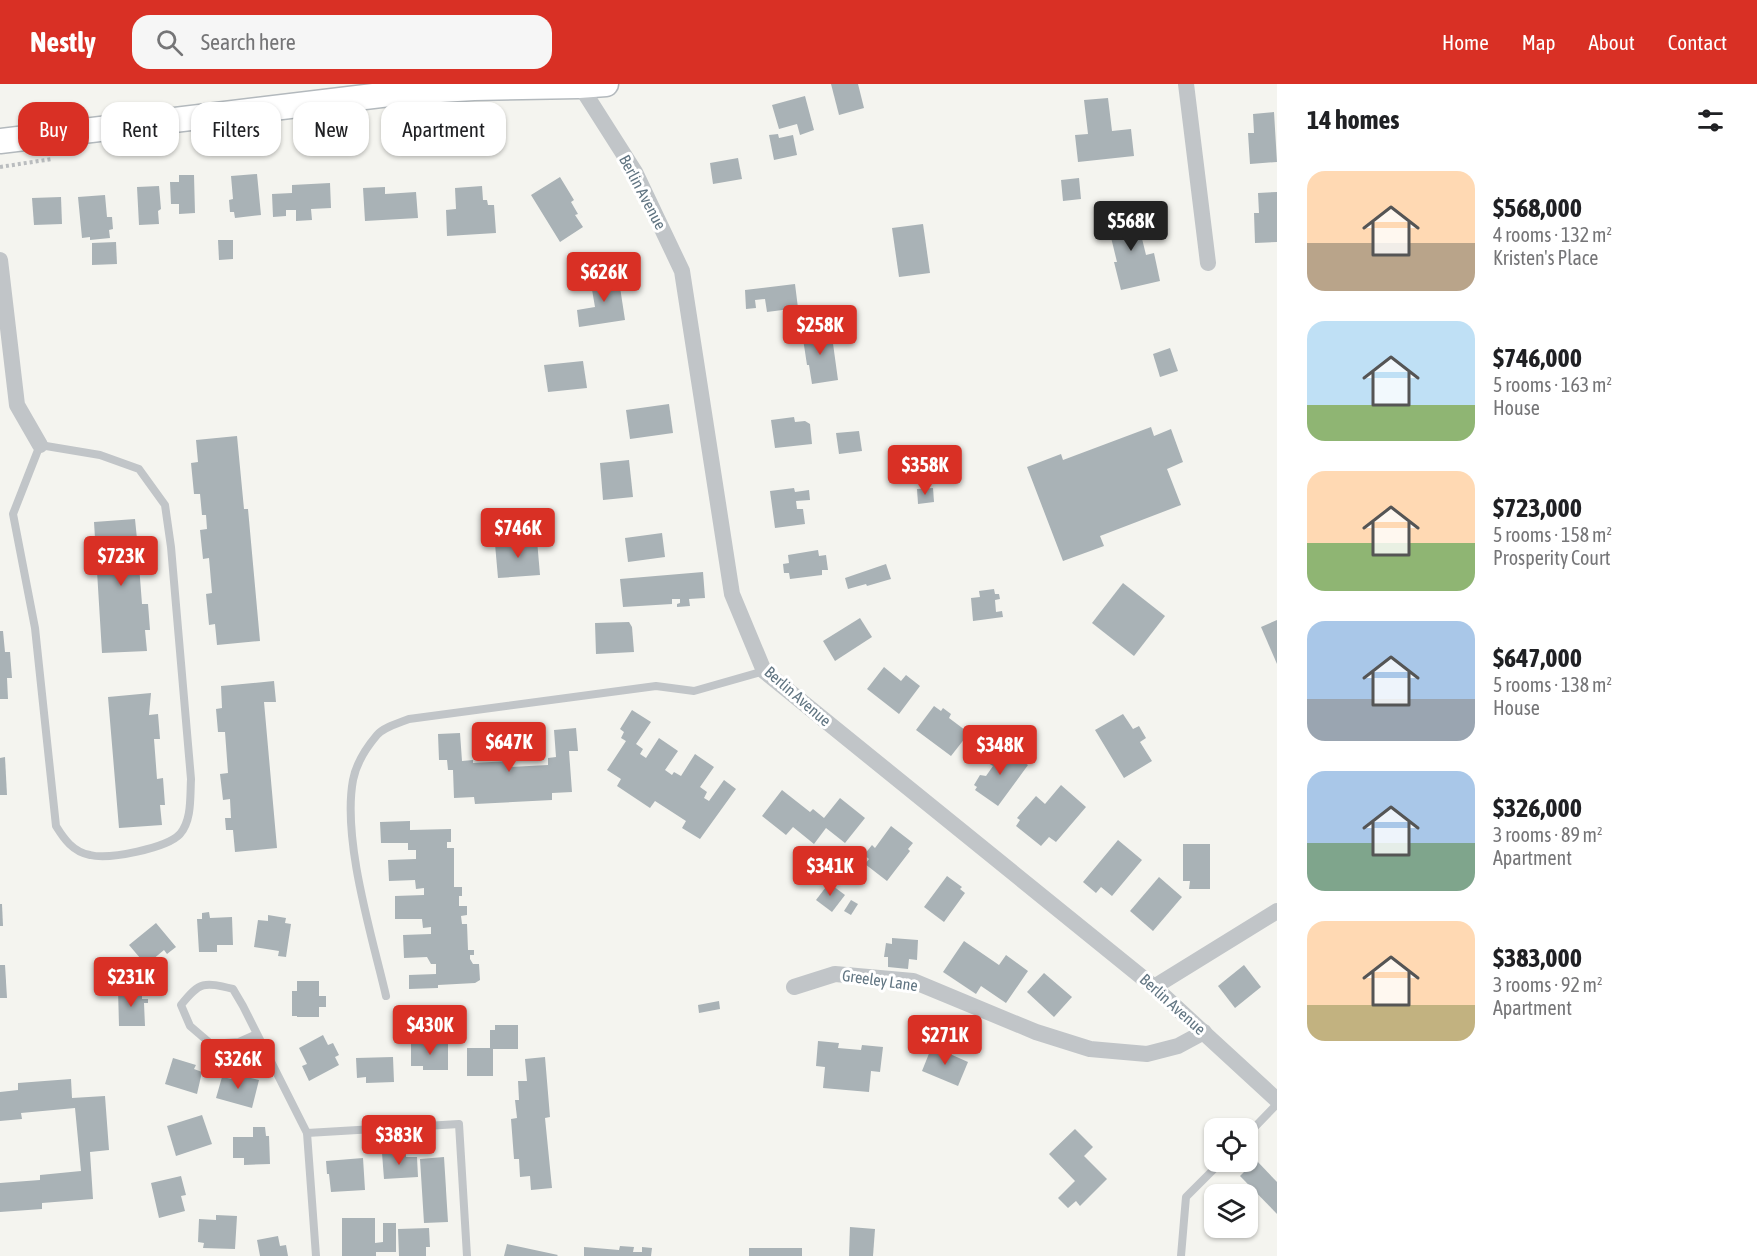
<!DOCTYPE html>
<meta charset="utf-8">
<style>
:root{--surface:#fff;--page:#f6f6f6;--text:#202124;--muted:#757577;--accent:#d93025}
body{margin:0;font-family:"Asap Condensed",sans-serif;background:var(--page);color:var(--text);height:100vh;display:flex;flex-direction:column;font-size:22px;white-space:nowrap}
*{box-sizing:border-box;margin:0}
p{font-size:20px;color:var(--muted)}
.icon{flex:none;width:33px;height:33px;fill:none;stroke:currentColor;stroke-width:2;stroke-linecap:round;stroke-linejoin:round}
.map{position:relative;flex:1;overflow:hidden}
.sheet{display:flex;flex-direction:column;background:var(--surface);width:480px}
.sheet>*{flex:none}
.top-card{position:absolute;left:18px;top:18px;width:570px;height:54px;display:flex;gap:12px}
.buttons{position:absolute;left:1204px;top:1034px;display:grid;gap:12px}
.buttons a{display:grid;place-items:center;width:54px;height:54px;border-radius:12px;background:var(--surface);box-shadow:0 2px 4px #0004;font-size:30px}
.price{position:absolute;translate:-50% -51px;padding:0 14px;border-radius:6px;background:var(--accent);color:#fff;font-size:20px;line-height:39px;filter:drop-shadow(0 2px 3px #0008)}
.price::after{content:'';position:absolute;left:50%;top:36px;width:18px;height:14px;margin-left:-9px;background:inherit;clip-path:polygon(0 0,100% 0,50% 100%)}
.price.selected{background:#222;color:#fff}
ul{padding:0;list-style:none}
li{display:flex;align-items:center;gap:18px;height:150px;padding:0 30px}
li span{display:grid;place-items:center;flex:none;width:168px;height:120px;border-radius:18px;color:#555}
li>.icon{margin-inline-start:auto}
span .icon{width:72px;height:72px;fill:#fffc;stroke-width:1}
li b{font-size:26px}
h2{display:flex;justify-content:space-between;align-items:center;height:72px;padding:0 30px;font-size:26px}
.tag{padding:0 21px;border-radius:18px;background:var(--surface);box-shadow:0 2px 4px #0004;font-size:21px;line-height:54px}
.tag.selected{background:var(--accent);color:#fff}
header{display:flex;align-items:center;gap:36px;box-sizing:border-box;height:84px;padding:0 30px;background:var(--accent);color:#fff}
header strong{font-size:28px}
nav{display:flex;gap:33px;margin-inline-start:auto;font-size:21px}
.search{width:420px;height:54px;background:var(--page);display:flex;align-items:center;gap:15px;box-sizing:border-box;padding:0 21px;border-radius:18px;color:var(--muted);font-size:22px}
main{display:flex;flex:1;min-height:0}
.map>svg:first-child{display:block}
.building{fill:#a9b2b6}
.lines{fill:none;stroke-linecap:round;stroke-linejoin:round}
.secondary-casing{stroke:#b3b9bd;stroke-width:27}
.path{stroke:#babdbf;stroke-width:4;stroke-dasharray:3 3;stroke-linecap:butt}
.service{stroke:#c1c5c8;stroke-width:8}
.minor{stroke:#c1c5c8;stroke-width:16}
.secondary{stroke:#fff;stroke-width:24}
.labels{text-anchor:middle;dominant-baseline:central;stroke-width:6;stroke-linejoin:round;paint-order:stroke}
.street-label{font-size:16px;fill:#617582;stroke:#fff}
</style>
<header>
<strong>Nestly</strong>
<div class="search"><svg class="icon" aria-label="search" viewBox="0 0 24 24"><circle cx="10" cy="10" r="6"/><path d="M15 15l6 6"/></svg>Search here</div>
<nav><a>Home</a><a>Map</a><a>About</a><a>Contact</a></nav>
</header>
<main>
<div class="map">
<svg width="1277" height="1172" viewBox="0 0 1277 1172">
<rect width="100%" height="100%" fill="#f4f4ef"/>
<g class="building">
<path d="M 831,0 L 858,0 L 864,24 L 839,31 Z"/>
<path d="M 805,12 L 814,46 L 800,51 L 797,40 L 779,45 L 772,21 Z"/>
<path d="M 1108,14 L 1112,47 L 1131,45 L 1134,72 L 1078,78 L 1075,51 L 1088,50 L 1084,16 Z"/>
<path d="M 1274,28 L 1277,78 L 1250,80 L 1248,49 L 1254,49 L 1253,30 Z"/>
<path d="M 778,50 L 779,54 L 793,51 L 797,71 L 774,76 L 769,51 Z"/>
<path d="M 738,74 L 742,95 L 713,100 L 710,79 Z"/>
<path d="M 257,90 L 261,131 L 235,134 L 234,128 L 230,128 L 229,116 L 233,115 L 231,92 Z"/>
<path d="M 179,91 L 194,91 L 195,129 L 179,130 L 179,120 L 171,120 L 170,98 L 179,98 Z"/>
<path d="M 560,93 L 574,116 L 571,118 L 578,130 L 575,131 L 583,143 L 560,158 L 531,111 Z"/>
<path d="M 1079,94 L 1081,115 L 1063,117 L 1061,96 Z"/>
<path d="M 330,99 L 331,124 L 311,125 L 312,136 L 296,137 L 296,126 L 286,126 L 286,132 L 273,133 L 272,110 L 292,109 L 292,101 Z"/>
<path d="M 159,102 L 161,125 L 158,127 L 159,140 L 139,141 L 137,103 Z"/>
<path d="M 482,102 L 483,116 L 487,116 L 488,121 L 494,121 L 496,149 L 447,152 L 446,126 L 456,125 L 455,104 Z"/>
<path d="M 385,103 L 385,110 L 416,108 L 418,134 L 365,137 L 363,104 Z"/>
<path d="M 1277,108 L 1277,158 L 1255,159 L 1254,129 L 1259,129 L 1258,109 Z"/>
<path d="M 105,111 L 107,133 L 112,133 L 113,145 L 109,146 L 110,154 L 90,156 L 90,153 L 82,154 L 78,113 Z"/>
<path d="M 61,113 L 62,140 L 34,141 L 32,114 Z"/>
<path d="M 1135,126 L 1146,171 L 1154,169 L 1160,197 L 1121,206 L 1114,178 L 1117,178 L 1106,133 Z"/>
<path d="M 923,140 L 930,189 L 899,193 L 892,144 Z"/>
<path d="M 218,156 L 233,156 L 233,175 L 219,176 Z"/>
<path d="M 116,158 L 117,180 L 92,181 L 92,159 Z"/>
<path d="M 618,190 L 625,236 L 579,243 L 577,226 L 595,223 L 590,194 Z"/>
<path d="M 795,200 L 798,224 L 767,228 L 765,215 L 755,216 L 756,224 L 746,225 L 745,206 Z"/>
<path d="M 831,245 L 838,296 L 812,300 L 809,281 L 807,281 L 802,248 Z"/>
<path d="M 1170,264 L 1178,287 L 1160,293 L 1153,270 Z"/>
<path d="M 583,277 L 587,304 L 548,308 L 544,281 Z"/>
<path d="M 669,320 L 673,349 L 630,355 L 626,326 Z"/>
<path d="M 794,333 L 795,338 L 805,337 L 810,340 L 812,360 L 775,364 L 771,336 Z"/>
<path d="M 1151,343 L 1154,352 L 1171,345 L 1183,378 L 1167,385 L 1181,421 L 1100,452 L 1104,462 L 1063,477 L 1027,383 L 1061,370 L 1063,376 Z"/>
<path d="M 859,347 L 862,367 L 839,370 L 836,349 Z"/>
<path d="M 237,352 L 244,425 L 248,425 L 260,557 L 217,561 L 215,540 L 209,541 L 206,510 L 212,509 L 209,474 L 203,475 L 200,446 L 207,445 L 206,431 L 202,431 L 200,410 L 194,410 L 191,379 L 198,378 L 196,356 Z"/>
<path d="M 629,376 L 633,413 L 603,416 L 600,379 Z"/>
<path d="M 794,404 L 795,408 L 809,406 L 810,416 L 796,417 L 797,425 L 803,425 L 805,440 L 775,444 L 770,407 Z"/>
<path d="M 933,404 L 934,418 L 918,420 L 917,405 Z"/>
<path d="M 135,435 L 137,455 L 142,455 L 144,481 L 139,481 L 142,520 L 148,520 L 150,546 L 145,546 L 147,567 L 102,569 L 94,438 Z"/>
<path d="M 662,449 L 665,473 L 628,478 L 625,454 Z"/>
<path d="M 537,456 L 540,491 L 498,494 L 495,460 Z"/>
<path d="M 818,466 L 819,472 L 826,471 L 828,486 L 822,486 L 822,491 L 790,495 L 789,489 L 784,489 L 783,480 L 789,479 L 788,471 Z"/>
<path d="M 886,480 L 891,495 L 867,502 L 866,500 L 848,505 L 845,494 Z"/>
<path d="M 703,488 L 705,514 L 689,515 L 690,522 L 677,523 L 677,520 L 680,519 L 680,515 L 672,515 L 672,520 L 623,523 L 620,495 Z"/>
<path d="M 1123,499 L 1165,532 L 1134,572 L 1092,539 Z"/>
<path d="M 994,505 L 995,510 L 999,510 L 1000,515 L 995,516 L 996,528 L 1002,527 L 1003,533 L 973,537 L 971,514 L 980,513 L 979,507 Z"/>
<path d="M 860,534 L 872,553 L 835,577 L 823,557 Z"/>
<path d="M 1277,536 L 1277,580 L 1261,543 Z"/>
<path d="M 629,538 L 632,543 L 634,568 L 596,570 L 595,539 Z"/>
<path d="M 0,547 L 3,547 L 5,568 L 10,568 L 12,594 L 7,594 L 8,615 L 0,615 Z"/>
<path d="M 884,583 L 901,597 L 906,591 L 920,602 L 899,630 L 867,605 Z"/>
<path d="M 274,597 L 276,618 L 264,618 L 277,764 L 235,768 L 233,746 L 226,746 L 225,734 L 231,734 L 230,715 L 223,716 L 220,690 L 228,689 L 225,648 L 218,648 L 216,625 L 222,624 L 221,602 Z"/>
<path d="M 151,609 L 149,631 L 158,630 L 160,655 L 154,655 L 157,695 L 163,694 L 165,721 L 160,721 L 162,741 L 119,744 L 108,613 Z"/>
<path d="M 934,622 L 941,627 L 943,624 L 951,630 L 949,634 L 969,649 L 951,672 L 916,646 Z"/>
<path d="M 632,626 L 651,638 L 636,660 L 643,665 L 640,670 L 646,674 L 659,654 L 678,667 L 665,686 L 672,691 L 674,688 L 681,692 L 695,670 L 714,683 L 700,703 L 707,708 L 704,714 L 709,717 L 724,696 L 736,705 L 700,755 L 682,744 L 686,737 L 655,717 L 650,724 L 617,702 L 621,695 L 607,686 L 626,657 L 621,654 L 624,648 L 620,645 Z"/>
<path d="M 1123,630 L 1133,645 L 1139,642 L 1146,654 L 1140,658 L 1152,677 L 1124,694 L 1095,646 Z"/>
<path d="M 576,644 L 578,667 L 569,667 L 572,708 L 552,709 L 552,716 L 475,720 L 474,713 L 454,714 L 453,686 L 448,686 L 447,676 L 439,676 L 438,650 L 460,649 L 462,677 L 473,676 L 473,679 L 510,677 L 510,683 L 548,681 L 548,674 L 556,673 L 554,646 Z"/>
<path d="M 1001,662 L 1028,681 L 998,722 L 975,706 L 977,703 L 974,701 L 980,691 L 986,692 L 993,682 L 988,679 Z"/>
<path d="M 5,673 L 7,711 L 0,711 L 0,674 Z"/>
<path d="M 1061,701 L 1086,723 L 1056,758 L 1049,753 L 1041,762 L 1016,742 L 1020,736 L 1017,734 L 1036,712 L 1045,720 Z"/>
<path d="M 782,706 L 810,728 L 813,725 L 824,734 L 840,714 L 865,734 L 845,759 L 826,744 L 814,760 L 793,743 L 786,751 L 762,732 Z"/>
<path d="M 410,737 L 410,746 L 451,745 L 451,758 L 447,758 L 447,764 L 454,764 L 454,803 L 462,803 L 462,812 L 459,812 L 459,822 L 467,822 L 467,831 L 461,832 L 462,840 L 467,840 L 468,866 L 474,866 L 474,871 L 470,871 L 470,875 L 473,880 L 479,880 L 480,896 L 475,899 L 438,901 L 438,904 L 409,905 L 409,891 L 436,890 L 436,880 L 431,880 L 427,873 L 404,874 L 403,851 L 431,850 L 431,843 L 423,844 L 422,835 L 395,835 L 395,812 L 424,811 L 424,804 L 416,805 L 415,796 L 389,797 L 388,776 L 416,775 L 416,766 L 408,766 L 408,759 L 381,759 L 380,738 Z"/>
<path d="M 891,742 L 913,759 L 908,765 L 910,767 L 887,797 L 865,780 L 869,775 L 864,771 L 872,761 L 875,764 Z"/>
<path d="M 1118,756 L 1142,776 L 1112,812 L 1101,803 L 1096,809 L 1083,798 Z"/>
<path d="M 1183,760 L 1210,760 L 1210,805 L 1189,805 L 1190,797 L 1183,797 Z"/>
<path d="M 947,792 L 962,803 L 960,805 L 965,809 L 944,838 L 924,823 Z"/>
<path d="M 1159,793 L 1182,813 L 1153,847 L 1130,827 Z"/>
<path d="M 829,799 L 845,811 L 832,828 L 816,816 Z"/>
<path d="M 851,816 L 858,820 L 851,831 L 844,827 Z"/>
<path d="M 0,820 L 2,820 L 3,842 L 0,842 Z"/>
<path d="M 209,828 L 210,834 L 232,833 L 233,861 L 217,861 L 217,868 L 199,868 L 197,835 L 202,835 L 202,829 Z"/>
<path d="M 268,831 L 286,834 L 285,839 L 291,840 L 286,873 L 278,872 L 279,867 L 254,863 L 258,836 L 268,837 Z"/>
<path d="M 156,839 L 176,863 L 167,870 L 164,866 L 146,881 L 129,861 Z"/>
<path d="M 892,854 L 918,856 L 917,876 L 909,875 L 908,885 L 888,883 L 888,873 L 884,873 L 886,859 L 892,860 Z"/>
<path d="M 964,857 L 999,881 L 1006,871 L 1028,887 L 1006,919 L 981,902 L 976,910 L 943,888 Z"/>
<path d="M 0,881 L 5,881 L 7,914 L 0,914 Z"/>
<path d="M 1244,881 L 1261,903 L 1235,924 L 1218,902 Z"/>
<path d="M 1044,889 L 1072,913 L 1054,933 L 1027,908 Z"/>
<path d="M 297,897 L 319,897 L 319,912 L 326,912 L 326,923 L 319,923 L 319,933 L 297,933 L 297,932 L 292,932 L 292,907 L 297,907 Z"/>
<path d="M 118,905 L 142,905 L 142,915 L 148,915 L 148,919 L 144,919 L 145,942 L 119,942 Z"/>
<path d="M 719,917 L 720,925 L 699,929 L 698,921 Z"/>
<path d="M 495,941 L 518,941 L 518,965 L 493,965 L 493,992 L 467,992 L 467,964 L 490,964 L 490,946 L 495,946 Z"/>
<path d="M 323,951 L 328,961 L 333,959 L 339,971 L 335,973 L 339,981 L 309,997 L 302,982 L 307,980 L 299,964 Z"/>
<path d="M 818,957 L 839,959 L 838,964 L 861,966 L 862,961 L 883,963 L 880,988 L 871,987 L 869,1008 L 823,1004 L 825,983 L 816,982 Z"/>
<path d="M 411,959 L 448,959 L 448,986 L 423,986 L 423,982 L 411,982 Z"/>
<path d="M 932,962 L 968,978 L 958,1002 L 922,987 Z"/>
<path d="M 393,973 L 394,998 L 366,999 L 366,993 L 357,994 L 356,974 Z"/>
<path d="M 545,973 L 550,1033 L 545,1034 L 552,1104 L 531,1106 L 530,1092 L 520,1093 L 519,1075 L 514,1075 L 511,1035 L 517,1034 L 515,1016 L 519,1016 L 518,997 L 527,997 L 525,975 Z"/>
<path d="M 173,974 L 196,981 L 194,985 L 202,988 L 197,1010 L 165,1000 Z"/>
<path d="M 234,990 L 259,996 L 252,1024 L 216,1014 L 222,993 L 232,995 Z"/>
<path d="M 71,995 L 72,1014 L 105,1012 L 109,1066 L 90,1068 L 93,1115 L 42,1119 L 42,1125 L 0,1128 L 0,1099 L 40,1096 L 40,1091 L 81,1087 L 75,1024 L 21,1029 L 22,1035 L 0,1037 L 0,1008 L 18,1006 L 18,999 Z"/>
<path d="M 202,1031 L 212,1060 L 176,1072 L 167,1042 Z"/>
<path d="M 253,1043 L 265,1043 L 266,1052 L 269,1052 L 270,1080 L 244,1081 L 244,1074 L 233,1074 L 233,1053 L 253,1053 Z"/>
<path d="M 1075,1045 L 1093,1063 L 1084,1072 L 1107,1095 L 1080,1122 L 1076,1117 L 1068,1124 L 1058,1114 L 1075,1097 L 1049,1070 Z"/>
<path d="M 406,1067 L 406,1073 L 417,1073 L 418,1093 L 384,1095 L 382,1069 Z"/>
<path d="M 444,1073 L 448,1138 L 424,1139 L 420,1075 Z"/>
<path d="M 363,1074 L 365,1106 L 331,1108 L 329,1090 L 327,1090 L 326,1077 Z"/>
<path d="M 1256,1076 L 1277,1098 L 1277,1130 L 1240,1092 Z"/>
<path d="M 181,1092 L 186,1111 L 181,1112 L 185,1127 L 159,1134 L 151,1099 Z"/>
<path d="M 216,1131 L 237,1132 L 235,1165 L 203,1164 L 204,1159 L 198,1158 L 199,1135 L 216,1136 Z"/>
<path d="M 342,1134 L 375,1134 L 375,1159 L 383,1158 L 383,1139 L 396,1139 L 396,1168 L 376,1168 L 376,1172 L 342,1172 Z"/>
<path d="M 850,1143 L 875,1145 L 873,1172 L 849,1172 Z"/>
<path d="M 429,1144 L 430,1163 L 426,1163 L 426,1172 L 399,1172 L 398,1145 Z"/>
<path d="M 278,1152 L 280,1162 L 286,1161 L 288,1172 L 260,1172 L 257,1156 Z"/>
<path d="M 507,1160 L 558,1171 L 557,1172 L 504,1172 Z"/>
<path d="M 620,1162 L 634,1163 L 633,1168 L 642,1168 L 642,1163 L 652,1164 L 651,1172 L 584,1172 L 584,1163 L 619,1166 Z"/>
<rect x="749" y="1164" width="53" height="8"/>
</g>
<g class="lines">
<defs>
<path id="secondary" d="M 0,57 L 406,8 L 474,4 L 579,2 L 606,0"/>
</defs>
<use href="#secondary" class="secondary-casing"/>
<path class="path" d="M 0,83 L 52,75"/>
<g class="service">
<path d="M 40,361 L 100,371 L 139,385 L 165,421 L 171,463 L 191,695 C 190,713 192,736 180,750 C 167,764 109,776 90,771 C 73,768 64,755 56,742 L 35,544 L 13,430 Z"/>
<path d="M 386,912 C 372,852 342,756 353,696 C 356,680 366,664 377,651 C 384,643 399,639 409,635 L 656,602 L 694,607 L 764,587"/>
<path d="M 257,950 L 239,958 L 211,960 L 190,942 L 181,921 C 200,897 204,898 233,905 L 243,922 L 307,1049 L 459,1040 L 467,1172"/>
<path d="M 307,1049 L 316,1172"/>
<path d="M 1248,1050 L 1277,1020"/>
<path d="M 1181,1172 L 1186,1113 L 1222,1077"/>
</g>
<g class="minor">
<path d="M 579,0 L 635,88 L 682,187 L 732,510 L 764,587 L 1154,903 L 1277,1016"/>
<path d="M 1186,0 L 1208,179"/>
<path d="M 0,176 L 17,321 L 40,361"/>
<path d="M 794,903 L 835,890 L 913,897 L 1036,948 L 1090,965 L 1147,970 L 1178,962 L 1204,948"/>
<path d="M 1154,903 L 1277,827"/>
</g>
<use href="#secondary" class="secondary"/>
</g>
<g class="labels">
<g class="street-label">
<text transform="translate(643 108) rotate(62)">Berlin Avenue</text>
<text transform="translate(798 612) rotate(41)">Berlin Avenue</text>
<text transform="translate(880 896) rotate(8)">Greeley Lane</text>
<text transform="translate(1173 920) rotate(42)">Berlin Avenue</text>
</g>
</g>
</svg>
<div class="buttons">
<a><svg class="icon" aria-label="locate" viewBox="0 0 24 24"><circle cx="12" cy="12" r="6"/><path d="M12 2v4M12 18v4M2 12h4M18 12h4"/></svg></a>
<a><svg class="icon" aria-label="layers" viewBox="0 0 24 24"><path d="M12 4l9 5-9 5-9-5zM3 14l9 5 9-5"/></svg></a>
</div>
<b class="price selected" style="left:1131px;top:168px">$568K</b>
<b class="price" style="left:604px;top:219px">$626K</b>
<b class="price" style="left:820px;top:272px">$258K</b>
<b class="price" style="left:925px;top:412px">$358K</b>
<b class="price" style="left:518px;top:475px">$746K</b>
<b class="price" style="left:121px;top:503px">$723K</b>
<b class="price" style="left:509px;top:689px">$647K</b>
<b class="price" style="left:1000px;top:692px">$348K</b>
<b class="price" style="left:830px;top:813px">$341K</b>
<b class="price" style="left:131px;top:924px">$231K</b>
<b class="price" style="left:430px;top:972px">$430K</b>
<b class="price" style="left:945px;top:982px">$271K</b>
<b class="price" style="left:238px;top:1006px">$326K</b>
<b class="price" style="left:399px;top:1082px">$383K</b>
<div class="top-card">
<a class="tag selected">Buy</a>
<a class="tag">Rent</a>
<a class="tag">Filters</a>
<a class="tag">New</a>
<a class="tag">Apartment</a>
</div>
</div>
<section class="sheet">
<h2>14 homes<svg class="icon" aria-label="filters" viewBox="0 0 24 24"><path d="M4 7h16M4 17h16"/><circle cx="9" cy="7" r="2"/><circle cx="15" cy="17" r="2"/></svg></h2>
<ul>
<li><span style="background:linear-gradient(#ffd9b3 60%,#b9a48a 0)"><svg class="icon" aria-label="home" viewBox="0 0 24 24"><path d="M3 11l9-7 9 7M6 9v11h12V9"/></svg></span><div><b>$568,000</b><p>4 rooms · 132 m²</p><p>Kristen's Place</p></div></li>
<li><span style="background:linear-gradient(#bfe0f5 70%,#8fb573 0)"><svg class="icon" aria-label="home" viewBox="0 0 24 24"><path d="M3 11l9-7 9 7M6 9v11h12V9"/></svg></span><div><b>$746,000</b><p>5 rooms · 163 m²</p><p>House</p></div></li>
<li><span style="background:linear-gradient(#ffd9b3 60%,#8fb573 0)"><svg class="icon" aria-label="home" viewBox="0 0 24 24"><path d="M3 11l9-7 9 7M6 9v11h12V9"/></svg></span><div><b>$723,000</b><p>5 rooms · 158 m²</p><p>Prosperity Court</p></div></li>
<li><span style="background:linear-gradient(#a9c7e8 65%,#9aa5b1 0)"><svg class="icon" aria-label="home" viewBox="0 0 24 24"><path d="M3 11l9-7 9 7M6 9v11h12V9"/></svg></span><div><b>$647,000</b><p>5 rooms · 138 m²</p><p>House</p></div></li>
<li><span style="background:linear-gradient(#a9c7e8 60%,#7fa58c 0)"><svg class="icon" aria-label="home" viewBox="0 0 24 24"><path d="M3 11l9-7 9 7M6 9v11h12V9"/></svg></span><div><b>$326,000</b><p>3 rooms · 89 m²</p><p>Apartment</p></div></li>
<li><span style="background:linear-gradient(#ffd9b3 70%,#c2b280 0)"><svg class="icon" aria-label="home" viewBox="0 0 24 24"><path d="M3 11l9-7 9 7M6 9v11h12V9"/></svg></span><div><b>$383,000</b><p>3 rooms · 92 m²</p><p>Apartment</p></div></li>
</ul>
</section>
</main>
